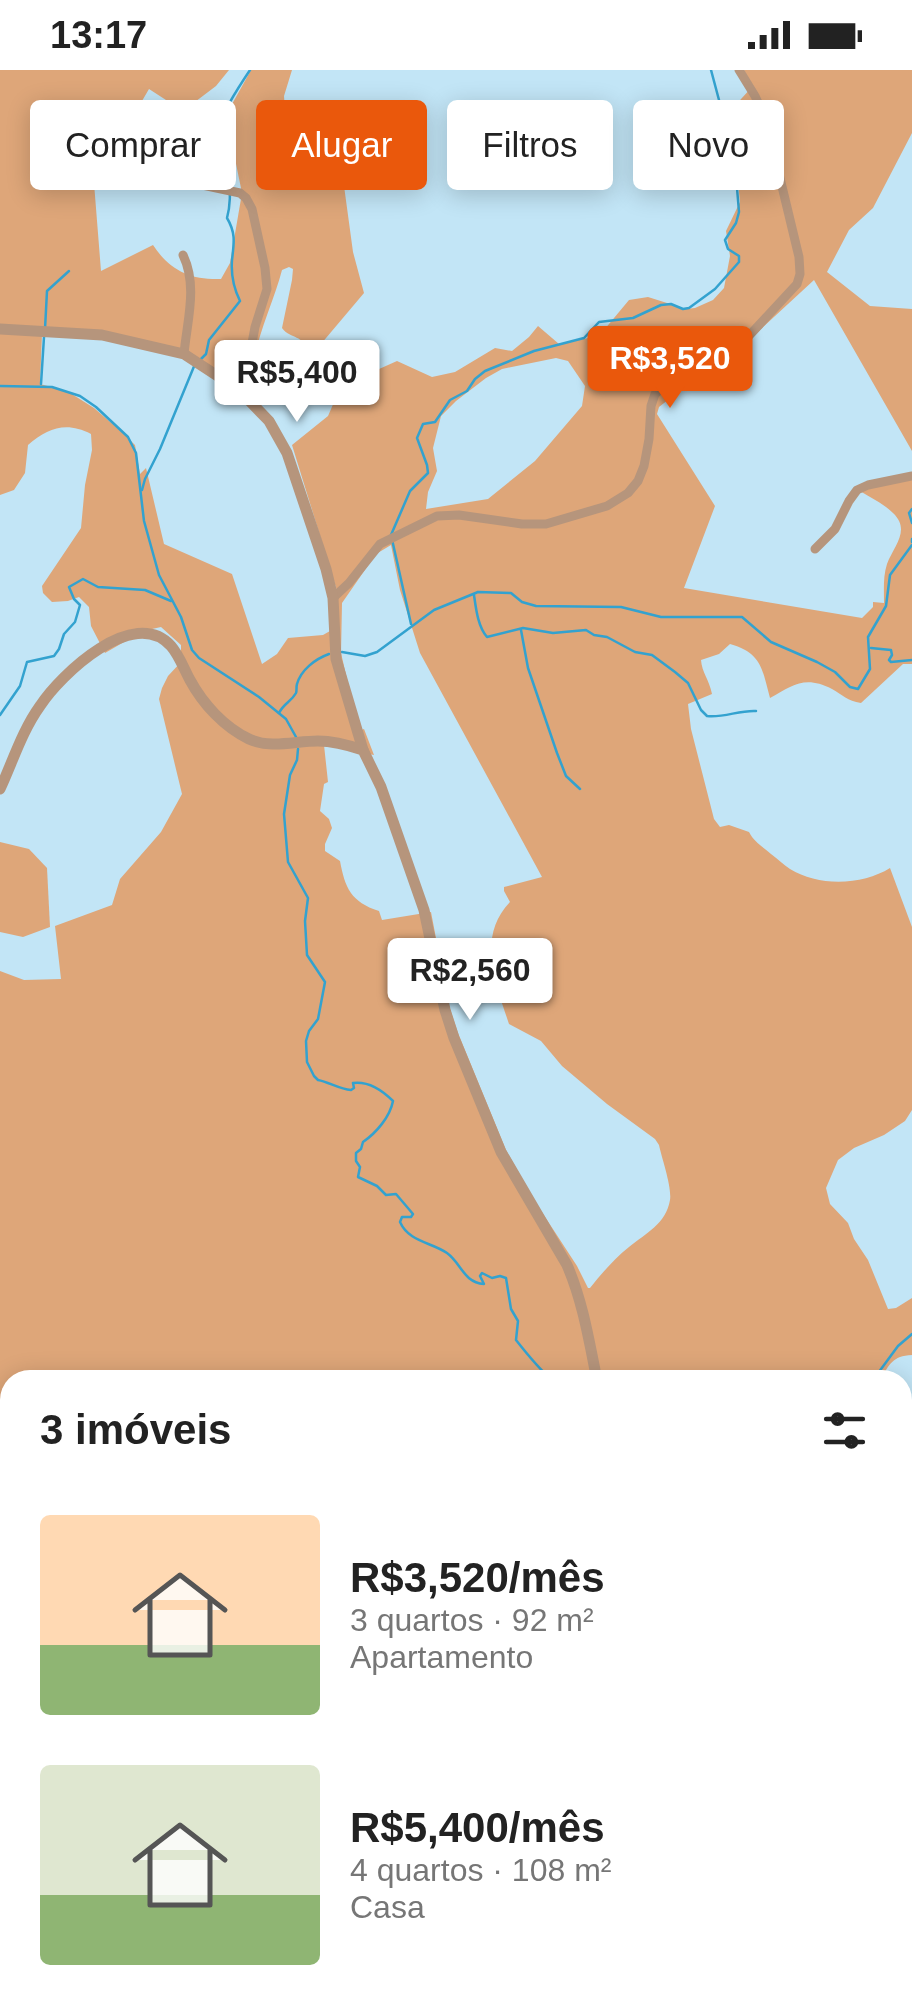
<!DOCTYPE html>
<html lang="pt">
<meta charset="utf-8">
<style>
:root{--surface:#fff;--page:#f2f2f2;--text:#222;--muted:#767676;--accent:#ea580c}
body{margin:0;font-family:Arial,sans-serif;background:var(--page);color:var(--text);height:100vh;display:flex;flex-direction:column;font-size:38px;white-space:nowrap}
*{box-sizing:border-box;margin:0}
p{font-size:32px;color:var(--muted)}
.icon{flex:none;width:55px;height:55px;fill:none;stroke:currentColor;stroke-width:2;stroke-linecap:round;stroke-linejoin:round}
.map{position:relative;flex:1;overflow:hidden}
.panel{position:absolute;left:0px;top:1300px;width:912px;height:640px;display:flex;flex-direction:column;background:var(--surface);border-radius:30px 30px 0 0;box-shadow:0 5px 25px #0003}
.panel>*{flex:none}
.top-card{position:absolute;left:30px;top:30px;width:852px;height:90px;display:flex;gap:20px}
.price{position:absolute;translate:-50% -85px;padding:0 22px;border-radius:10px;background:#fff;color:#222;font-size:32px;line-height:65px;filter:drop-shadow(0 2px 5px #0008)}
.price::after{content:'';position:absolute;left:50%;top:60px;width:30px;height:22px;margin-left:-15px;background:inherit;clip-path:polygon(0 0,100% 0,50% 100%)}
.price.selected{background:var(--accent);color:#fff}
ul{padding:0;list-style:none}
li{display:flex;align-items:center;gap:30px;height:250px;padding:0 40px}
li span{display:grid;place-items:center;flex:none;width:280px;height:200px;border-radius:10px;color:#555}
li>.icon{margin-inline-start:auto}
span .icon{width:120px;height:120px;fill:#fffc;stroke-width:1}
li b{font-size:42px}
h2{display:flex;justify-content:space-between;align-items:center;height:120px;padding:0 40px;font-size:42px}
.tag{padding:0 35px;border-radius:10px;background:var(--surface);box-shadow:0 5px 25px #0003;font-size:35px;line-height:90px}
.tag.selected{background:var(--accent);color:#fff}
.status{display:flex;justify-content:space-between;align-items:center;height:70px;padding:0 50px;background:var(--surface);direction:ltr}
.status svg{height:28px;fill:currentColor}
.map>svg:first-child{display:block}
.green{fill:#dea679;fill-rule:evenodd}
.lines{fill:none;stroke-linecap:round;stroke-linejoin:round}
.stream{stroke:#33a2cf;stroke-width:2.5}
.minor{stroke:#b6957c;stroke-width:9}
.tertiary{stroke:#b6957c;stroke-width:11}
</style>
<div class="status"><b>13:17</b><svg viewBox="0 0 49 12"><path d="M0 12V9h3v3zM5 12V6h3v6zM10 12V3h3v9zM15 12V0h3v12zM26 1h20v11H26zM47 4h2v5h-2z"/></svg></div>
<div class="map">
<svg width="912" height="1940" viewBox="0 0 912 1940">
<rect width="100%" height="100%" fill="#c2e5f6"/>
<g class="green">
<path d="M 0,0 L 229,0 L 216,16 L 183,41 L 149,19 L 94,113 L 101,201 L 153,175 C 170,201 191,210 221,209 L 230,193 L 242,123 L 226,45 L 251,0 L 292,0 L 284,26 L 285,40 L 294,67 L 287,82 L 339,79 L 353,182 L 364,223 L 310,287 C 302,261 292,271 282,258 L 292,210 L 293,199 L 289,197 L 282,200 C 273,236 247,285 252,322 L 154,274 L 42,264 L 40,314 L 67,321 L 94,338 L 123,363 L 135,375 L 140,404 L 146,398 L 164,474 L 232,504 L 262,594 L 277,584 L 288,568 L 323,565 L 337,557 L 338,524 L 292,375 L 328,346 L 341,316 L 397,291 L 432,307 L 455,302 L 495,278 L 512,281 L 529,267 L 538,256 L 559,274 L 593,267 L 604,260 L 629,230 L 648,227 L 686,239 L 695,238 L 713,230 L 724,218 L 730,186 L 726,161 L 740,132 L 731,40 L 752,17 L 744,0 L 912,0 L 912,63 L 873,138 L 849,160 L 827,202 L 870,236 L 912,239 L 912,381 L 814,210 L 735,283 L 697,307 L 659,337 L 657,344 L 715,436 L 684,518 L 862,548 L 873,537 L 873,532 L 884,533 C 884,520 883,506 887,494 C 894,476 911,460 893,443 C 884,434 871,428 860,421 L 912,406 L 912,594 L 903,594 L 861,633 C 847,631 843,625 832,619 C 805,605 793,615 770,628 C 762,599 762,583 730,574 L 719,584 L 701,590 C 702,603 709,609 712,624 L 688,634 L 691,659 L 714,749 L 720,757 L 729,755 L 749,762 C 754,772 763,777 771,784 C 778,789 784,795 790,799 C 819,817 863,815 890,798 L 912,857 L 912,1040 L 905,1051 L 884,1065 L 854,1078 L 838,1090 L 826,1118 L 830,1134 L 848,1153 L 854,1169 L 868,1190 L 888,1239 L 896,1238 L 912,1228 L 912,1285 C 892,1286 890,1294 880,1310 L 10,1310 L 10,1606 L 0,1597 L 0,901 L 24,910 L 61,909 L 55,856 L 112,835 L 120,809 L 161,762 L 182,724 L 159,629 L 162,618 L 168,606 L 181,592 L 181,575 L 161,557 L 143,561 L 105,583 L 91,556 L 89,537 L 79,527 L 68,531 L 52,532 L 43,523 L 42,516 L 81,458 L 85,415 L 92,380 L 91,364 C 66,351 48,358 28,375 L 25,403 L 14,420 L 0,425 ZM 556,288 L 568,291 L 585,316 L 582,336 L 535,391 L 488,429 L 426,439 L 428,422 L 437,401 L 433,378 L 441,346 L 456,331 L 486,308 L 502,299 ZM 391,475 L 400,520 L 420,583 L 542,807 L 504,817 L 504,821 L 510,832 C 476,867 496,915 509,954 L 541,971 L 562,996 L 607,1034 L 655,1069 L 659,1075 C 662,1089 672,1117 670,1130 C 666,1154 646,1163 629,1177 C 614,1189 602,1203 590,1218 L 588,1218 L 577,1196 L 534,1130 L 506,1080 L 458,963 L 449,936 L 431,842 L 382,850 L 379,841 C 351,832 345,818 340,791 L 325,781 L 325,774 L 332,758 L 329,749 L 320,741 L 324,714 L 328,712 L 324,675 L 374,685 L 364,659 L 359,661 L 341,583 L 342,533 L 376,484 Z"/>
<path d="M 0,772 L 29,779 L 47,798 L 50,857 L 23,867 L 0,862 Z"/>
<path d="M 902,1446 L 912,1463 L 912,1807 L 903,1822 Z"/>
<path d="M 0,1843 L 10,1857 L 10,1930 L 238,1930 L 256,1940 L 0,1940 Z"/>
<path d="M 903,1851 L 912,1858 L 912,1940 L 306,1940 L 286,1930 L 902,1930 Z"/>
</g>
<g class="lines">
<g class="stream">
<path d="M 45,259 L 47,221 L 69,201"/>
<path d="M 201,289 L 206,284 L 209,270 L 240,231 C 234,219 231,203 232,190 C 234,173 236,163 227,148 C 232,130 229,113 229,94 C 229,88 231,85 230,79 C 229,68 222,59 223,48 C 224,39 244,9 250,0"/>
<path d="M 41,314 L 44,267"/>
<path d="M 0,316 L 52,317 L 80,326 L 96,337 L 128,367 L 136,383 L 144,451 L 159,505 L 181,547 L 192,580 L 199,588 L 259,627 L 286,649 L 296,667"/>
<path d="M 142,420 L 145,409 L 160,379 L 195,294"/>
<path d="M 912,439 L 909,443 L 912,453"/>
<path d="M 912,469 L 912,472"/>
<path d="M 474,525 C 476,539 478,557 487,567 L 523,558 L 553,563 L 586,560 L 594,565 L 607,567 L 635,582 L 652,585 L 675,602 L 688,613 L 701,640 L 707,646 C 724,648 739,640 756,641"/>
<path d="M 411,554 L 391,465 L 410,421 L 428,403 L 427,395 L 417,368 L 423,354 L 435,352 L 450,330 L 467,321 L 475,309 L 485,301 L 534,281 L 584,268 L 599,252 L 633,248 L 661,235 L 671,234 L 683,239 L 689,238 L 715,219 L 739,192 L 739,186 L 728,179 L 725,170 L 736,153 L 739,142 L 737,118 L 728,86 L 735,63 L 723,45 L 711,0"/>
<path d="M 521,560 L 528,598 L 557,683 L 566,706 L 580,719"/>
<path d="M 871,578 L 891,580 L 892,585 L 889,590 L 891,592 L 912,590"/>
<path d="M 342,582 L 365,586 L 377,582 L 434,540 L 478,522 L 511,523 L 522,532 L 536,536 L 621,537 L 661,547 L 742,547 L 771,572 L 817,592 L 835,602 L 850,617 L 858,619 L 870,599 L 868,567 L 886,536 L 890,505 L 912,475"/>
<path d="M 279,643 C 284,633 291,632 296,623 C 297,621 296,617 297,614 C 301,600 315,589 329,584"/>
<path d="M 0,645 L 20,616 L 27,592 L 54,586 L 59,579 L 64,564 L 75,552 L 80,535 L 74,529 L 69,517 L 83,509 L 98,517 L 145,520 L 171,531"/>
<path d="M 298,679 L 297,690 L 290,705 L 284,744 L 288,792 L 308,828 L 305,851 L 307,885 L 325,912 L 318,949 L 309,961 L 306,971 L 307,992 L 314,1006 L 318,1010 C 329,1012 339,1019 351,1020 L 354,1018 L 353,1013 C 368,1011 382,1020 393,1031 C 390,1047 376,1063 363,1072 L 361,1079 L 356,1083 L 356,1091 L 360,1097 L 358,1107 L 377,1116 L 386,1125 L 396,1124 L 413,1144 L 411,1147 L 402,1147 L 400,1152 C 409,1172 431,1172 447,1183 C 462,1194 463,1212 484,1214 L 480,1206 L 482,1203 L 492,1208 L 500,1206 L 506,1208 L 511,1239 L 518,1251 L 516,1270 C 527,1284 539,1299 552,1310"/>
<path d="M 873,1310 L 898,1276 L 912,1264"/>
<path d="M 902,1925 L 912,1931"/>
<path d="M 65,1940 L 70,1930"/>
</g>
<g class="minor">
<path d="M 193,113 L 240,123 L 246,128 L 252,139 L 265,198 L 267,219 L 255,257 L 247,300 L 239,320"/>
<path d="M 183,185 C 198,216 187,251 184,284"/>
<path d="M 815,479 L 835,459 L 849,431 L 857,420 L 868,415 L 912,406"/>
<path d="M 333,528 L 349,513 L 380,474 L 437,446 L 459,445 L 522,454 L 546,454 L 607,436 L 628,423 L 638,411 L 644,396 L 649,369 L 651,336 L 655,324 L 671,311 L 721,287 L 746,269 L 797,214 L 800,204 L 799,187 L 766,50 L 755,26 L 739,0"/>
<path d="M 902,1428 L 912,1418"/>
<path d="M 0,1682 L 10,1691"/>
<path d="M 195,1930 L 205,1940"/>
</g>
<g class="tertiary">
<path d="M 0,259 L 102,265 L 184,284 L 239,320 L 269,351 L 287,383 L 326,499 L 333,528 L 336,589 L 363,680"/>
<path d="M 0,719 C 13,691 22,661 40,636 C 61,604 134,535 171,576 C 179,585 184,599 190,610 C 203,634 224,657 249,669 C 271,679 295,671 318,671 C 334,671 348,675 363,680 L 381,717 L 424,840 L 445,940 L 454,968 L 501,1082 L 567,1195 C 583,1232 589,1271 597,1310"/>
<path d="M 902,1787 L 912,1792"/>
</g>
</g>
</svg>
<b class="price selected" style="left:670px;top:341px">R$3,520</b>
<b class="price" style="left:297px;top:355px">R$5,400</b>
<b class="price" style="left:470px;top:953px">R$2,560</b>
<div class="top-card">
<a class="tag">Comprar</a>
<a class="tag selected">Alugar</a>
<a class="tag">Filtros</a>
<a class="tag">Novo</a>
</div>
<section class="panel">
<h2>3 imóveis<svg class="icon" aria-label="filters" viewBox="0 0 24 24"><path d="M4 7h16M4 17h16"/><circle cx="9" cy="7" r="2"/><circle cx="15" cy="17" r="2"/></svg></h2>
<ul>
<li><span style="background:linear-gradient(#ffd9b3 65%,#8fb573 0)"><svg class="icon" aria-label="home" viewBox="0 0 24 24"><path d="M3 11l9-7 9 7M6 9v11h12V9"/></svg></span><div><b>R$3,520/mês</b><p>3 quartos · 92 m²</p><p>Apartamento</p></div></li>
<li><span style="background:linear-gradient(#dfe7d0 65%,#8fb573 0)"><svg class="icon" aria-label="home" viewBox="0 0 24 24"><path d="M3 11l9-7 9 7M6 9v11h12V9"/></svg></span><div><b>R$5,400/mês</b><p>4 quartos · 108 m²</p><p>Casa</p></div></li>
</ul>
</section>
</div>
